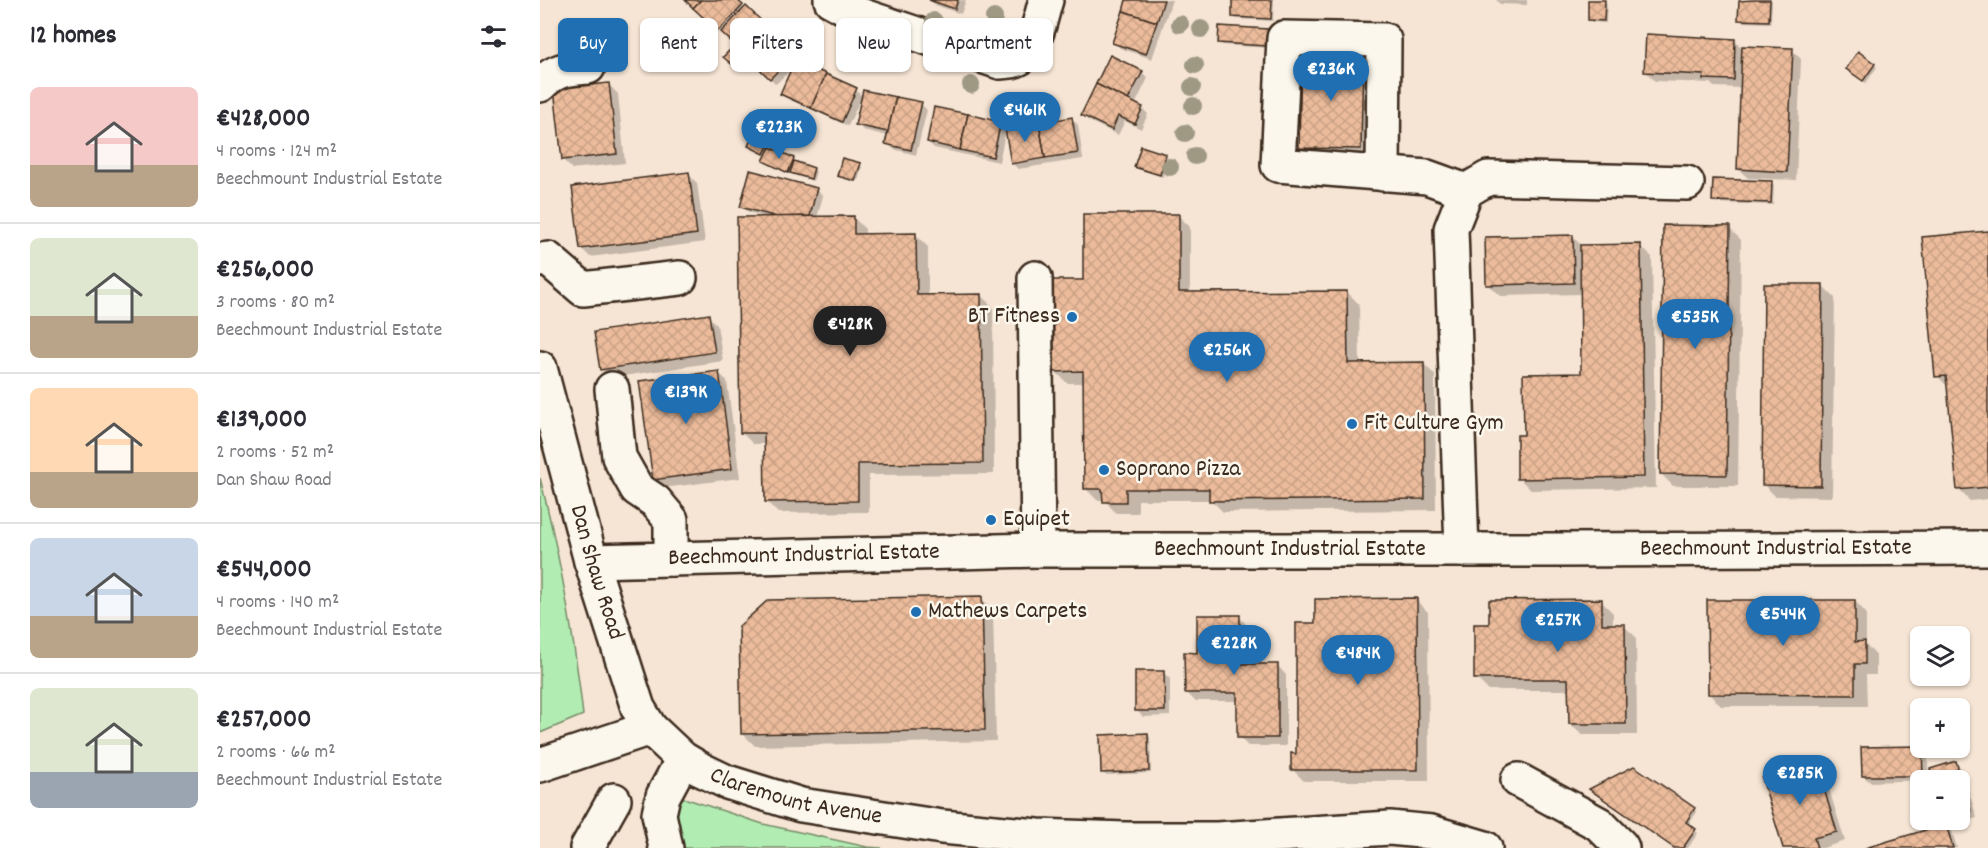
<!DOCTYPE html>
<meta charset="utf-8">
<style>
:root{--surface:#fff;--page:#f7f7f7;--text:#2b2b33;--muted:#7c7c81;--line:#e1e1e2;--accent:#1f6fb2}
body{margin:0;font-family:Dekko,sans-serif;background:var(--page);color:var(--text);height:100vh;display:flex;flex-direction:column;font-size:22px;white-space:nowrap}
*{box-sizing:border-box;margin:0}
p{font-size:20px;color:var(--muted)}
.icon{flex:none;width:33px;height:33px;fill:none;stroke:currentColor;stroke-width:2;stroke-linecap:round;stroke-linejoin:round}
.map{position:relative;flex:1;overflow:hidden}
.sheet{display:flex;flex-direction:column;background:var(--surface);width:540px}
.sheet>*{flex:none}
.top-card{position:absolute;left:18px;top:18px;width:570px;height:54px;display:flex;gap:12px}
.tools{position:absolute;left:1370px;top:626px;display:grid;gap:12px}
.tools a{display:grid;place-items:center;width:60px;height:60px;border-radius:9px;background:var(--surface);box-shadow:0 2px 4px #0004;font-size:30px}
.price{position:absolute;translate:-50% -51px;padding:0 14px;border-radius:21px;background:var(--accent);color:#fff;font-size:20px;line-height:39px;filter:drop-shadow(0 2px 3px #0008)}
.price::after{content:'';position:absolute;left:50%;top:36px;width:18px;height:14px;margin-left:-9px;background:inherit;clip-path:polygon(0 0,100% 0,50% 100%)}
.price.on{background:#222;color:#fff}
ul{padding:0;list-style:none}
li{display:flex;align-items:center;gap:18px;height:150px;padding:0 30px}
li+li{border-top:2px solid var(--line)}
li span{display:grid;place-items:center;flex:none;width:168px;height:120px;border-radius:9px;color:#555}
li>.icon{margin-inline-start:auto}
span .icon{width:72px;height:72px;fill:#fffc;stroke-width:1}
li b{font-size:26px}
h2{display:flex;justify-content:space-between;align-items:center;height:72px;padding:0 30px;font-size:26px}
.tag{padding:0 21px;border-radius:9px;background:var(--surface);box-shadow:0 2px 4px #0004;font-size:21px;line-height:54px}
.tag.on{background:var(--accent);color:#fff}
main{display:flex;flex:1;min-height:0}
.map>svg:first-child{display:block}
.grass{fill:#b1ecb2;stroke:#768b68;stroke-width:1.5}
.shadow{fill:#0003}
.building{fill:url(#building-cross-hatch);stroke:#3b2a1e;stroke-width:1.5}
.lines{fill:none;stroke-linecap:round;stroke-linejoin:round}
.minor-casing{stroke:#3b2a1e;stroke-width:38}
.minor{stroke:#fbf7ec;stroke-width:33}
.tree{fill:#9f9984}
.poi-dot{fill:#1f6fb2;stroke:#fbf7ec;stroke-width:2}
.labels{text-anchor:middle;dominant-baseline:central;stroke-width:5;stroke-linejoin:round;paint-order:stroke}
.poi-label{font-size:24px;fill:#3b2a1e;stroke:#fbf7ec;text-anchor:start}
.street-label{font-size:24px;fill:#3b2a1e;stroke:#fbf7ec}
</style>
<main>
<section class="sheet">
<h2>12 homes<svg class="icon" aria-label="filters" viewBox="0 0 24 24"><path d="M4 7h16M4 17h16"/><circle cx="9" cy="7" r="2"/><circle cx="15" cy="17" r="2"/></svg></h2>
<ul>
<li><span style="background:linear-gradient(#f6c9c9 65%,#b9a48a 0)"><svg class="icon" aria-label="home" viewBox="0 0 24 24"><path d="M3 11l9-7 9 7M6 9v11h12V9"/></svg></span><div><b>€428,000</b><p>4 rooms · 124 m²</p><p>Beechmount Industrial Estate</p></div></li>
<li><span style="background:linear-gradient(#dfe7d0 65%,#b9a48a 0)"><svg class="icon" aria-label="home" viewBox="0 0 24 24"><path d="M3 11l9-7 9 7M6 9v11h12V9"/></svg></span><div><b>€256,000</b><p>3 rooms · 80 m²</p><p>Beechmount Industrial Estate</p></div></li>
<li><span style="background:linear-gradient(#ffd9b3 70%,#b9a48a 0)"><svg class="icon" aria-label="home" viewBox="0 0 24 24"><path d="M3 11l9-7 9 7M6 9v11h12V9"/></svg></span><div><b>€139,000</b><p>2 rooms · 52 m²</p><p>Dan Shaw Road</p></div></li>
<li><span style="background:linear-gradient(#c9d6e8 65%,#b9a48a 0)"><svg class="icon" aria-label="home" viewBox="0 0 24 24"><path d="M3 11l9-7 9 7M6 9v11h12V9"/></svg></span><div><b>€544,000</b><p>4 rooms · 140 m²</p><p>Beechmount Industrial Estate</p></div></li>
<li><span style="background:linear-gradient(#dfe7d0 70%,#9aa5b1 0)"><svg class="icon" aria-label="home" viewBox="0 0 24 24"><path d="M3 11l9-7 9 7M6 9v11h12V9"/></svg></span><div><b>€257,000</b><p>2 rooms · 66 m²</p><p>Beechmount Industrial Estate</p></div></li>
</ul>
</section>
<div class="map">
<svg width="1448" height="848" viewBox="0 0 1448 848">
<defs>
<pattern id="building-cross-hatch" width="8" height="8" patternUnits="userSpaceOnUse" patternTransform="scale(1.5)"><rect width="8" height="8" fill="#ebbb9b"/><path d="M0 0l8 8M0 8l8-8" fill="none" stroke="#caa185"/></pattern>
</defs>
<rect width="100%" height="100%" fill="#f6e5d4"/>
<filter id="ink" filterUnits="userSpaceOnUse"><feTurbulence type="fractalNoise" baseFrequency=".0167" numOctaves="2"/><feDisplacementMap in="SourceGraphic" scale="12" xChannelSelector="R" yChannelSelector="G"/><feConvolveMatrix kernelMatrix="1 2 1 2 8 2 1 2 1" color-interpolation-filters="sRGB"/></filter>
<g filter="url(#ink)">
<g class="grass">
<path d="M 0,478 C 20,556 34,636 43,715 L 0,733 Z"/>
<path d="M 141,797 L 223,824 L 327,847 L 342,848 L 139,848 L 131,803 Z"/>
</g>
<g class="shadow">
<path d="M 147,0 L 195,0 L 205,9 L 206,8 L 259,60 L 257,63 L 316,90 L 322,96 L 308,126 L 248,99 L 242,93 L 253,67 L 236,84 L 212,60 L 201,71 L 186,57 L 197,45 L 186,35 L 185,36 Z"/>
<path d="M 390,0 L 426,0 L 421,14 L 395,5 Z"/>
<path d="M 588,0 L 632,0 L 612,59 L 580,48 L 574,42 Z"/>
<path d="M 694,0 L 734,0 L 733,21 L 696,19 L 693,17 Z"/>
<path d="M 956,0 L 987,0 L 987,5 L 960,4 Z"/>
<path d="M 1214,0 L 1232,0 L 1231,23 L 1202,22 L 1200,20 Z"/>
<path d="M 1064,1 L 1067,4 L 1066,23 L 1052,22 L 1049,19 Z"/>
<path d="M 727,31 L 730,33 L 729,48 L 682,45 L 680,42 Z"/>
<path d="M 114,38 L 124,47 L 116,56 L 106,47 Z"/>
<path d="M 1194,40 L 1202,48 L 1252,50 L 1261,59 L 1256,180 L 1208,178 L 1198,169 L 1202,88 L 1174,87 L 1170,83 L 1115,81 L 1106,72 Z"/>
<path d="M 822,58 L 834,70 L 832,161 L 772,159 L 760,147 Z"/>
<path d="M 1334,65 L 1337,67 L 1326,83 L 1310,72 Z"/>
<path d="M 602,72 L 608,78 L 595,105 L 602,108 L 608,114 L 601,129 L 585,121 L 578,135 L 549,121 L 543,115 Z"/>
<path d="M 68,84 L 78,94 L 85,163 L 32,169 L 23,160 Z"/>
<path d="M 381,104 L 387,110 L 376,155 L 353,149 L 347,143 L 348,136 L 323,130 L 317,124 Z"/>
<path d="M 532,119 L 538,125 L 543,159 L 478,169 L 472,163 Z"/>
<path d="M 221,123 L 238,133 L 230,149 L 274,169 L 276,172 L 273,181 L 254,175 L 251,172 L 250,174 L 228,164 L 225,161 L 228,156 L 210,146 Z"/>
<path d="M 460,123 L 466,129 L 459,162 L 394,148 L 388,142 Z"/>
<path d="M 626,155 L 628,158 L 623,177 L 599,169 L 596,166 Z"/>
<path d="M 320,165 L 322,167 L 318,181 L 300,175 Z"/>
<path d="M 211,172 L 277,190 L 283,196 L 277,218 L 313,217 L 325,229 L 325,235 L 376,235 L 388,247 L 388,296 L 441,295 L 453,307 L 454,474 L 329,475 L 329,512 L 238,513 L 226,501 L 226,444 L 213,444 L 201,432 L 225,217 L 208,212 L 202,206 Z"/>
<path d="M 148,174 L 157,183 L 165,242 L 50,257 L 41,248 Z"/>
<path d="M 1231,183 L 1234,185 L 1233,205 L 1176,203 L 1173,200 Z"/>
<path d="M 638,215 L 650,227 L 650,293 L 807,292 L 819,304 L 820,364 L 883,363 L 895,375 L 896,510 L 683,512 L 671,500 L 598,500 L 598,513 L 576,513 L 564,500 L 557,500 L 545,488 L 544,383 L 527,383 L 515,371 L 545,282 Z"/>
<path d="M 1189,228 L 1201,240 L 1198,486 L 1133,486 L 1121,474 Z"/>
<path d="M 1448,232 L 1448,499 L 1430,501 L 1418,489 L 1409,388 L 1397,376 Z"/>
<path d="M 1033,237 L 1042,246 L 1100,246 L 1112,257 L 1116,488 L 991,490 L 979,478 L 985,437 L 1043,375 L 1042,294 L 960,296 L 948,284 Z"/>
<path d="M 1283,286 L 1295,298 L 1292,497 L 1235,496 L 1223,484 Z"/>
<path d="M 168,316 L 177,325 L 183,361 L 70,378 L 61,369 Z"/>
<path d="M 178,372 L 187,381 L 200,478 L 123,488 L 114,479 Z"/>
<path d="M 441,598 L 453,610 L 456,741 L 215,746 L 203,734 Z"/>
<path d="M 876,600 L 888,612 L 889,781 L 764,781 L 752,769 L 758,755 L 777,625 Z"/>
<path d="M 1061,601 L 1073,613 L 1073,625 L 1084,626 L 1096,637 L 1097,735 L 1042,735 L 1030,724 L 1030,690 L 948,690 L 936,678 L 951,625 Z"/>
<path d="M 1315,601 L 1326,613 L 1326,645 L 1336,655 L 1336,675 L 1326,675 L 1327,706 L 1181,706 L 1169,694 Z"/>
<path d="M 699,617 L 708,626 L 708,666 L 737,665 L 746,675 L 746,746 L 708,746 L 699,737 L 699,701 L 655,701 L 646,692 L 658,654 Z"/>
<path d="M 624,673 L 630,679 L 630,716 L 603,717 L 597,711 Z"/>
<path d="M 607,734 L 610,737 L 611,773 L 565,775 L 563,772 Z"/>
<path d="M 1382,747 L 1388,753 L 1388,780 L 1330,782 L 1323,776 Z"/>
<path d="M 1416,763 L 1422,769 L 1437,818 L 1412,825 L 1406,819 L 1419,819 L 1419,780 L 1395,780 Z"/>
<path d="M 1275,764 L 1284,773 L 1305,841 L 1283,848 L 1245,848 Z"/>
<path d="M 1094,768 L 1157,812 L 1148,825 L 1158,833 L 1148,848 L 1135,848 Z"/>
<path d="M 1406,825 L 1412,831 L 1417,848 L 1331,848 Z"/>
</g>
<g class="building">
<path d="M 145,0 L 161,0 L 153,8 Z"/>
<path d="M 161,0 L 197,0 L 203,5 L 178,31 L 153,8 Z"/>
<path d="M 389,0 L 418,0 L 415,9 Z"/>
<path d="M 586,0 L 624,0 L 617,22 L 583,11 Z"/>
<path d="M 692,0 L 732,0 L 731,19 L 692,17 Z"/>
<path d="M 1048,0 L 1065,0 L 1064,21 L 1048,20 Z"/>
<path d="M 1213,0 L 1230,0 L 1229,21 L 1198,20 L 1199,1 Z"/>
<path d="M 206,6 L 230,29 L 194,66 L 183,57 L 195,45 L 181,32 Z"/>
<path d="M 583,11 L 617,22 L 606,54 L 572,43 Z"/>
<path d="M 679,26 L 728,29 L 727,46 L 678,43 Z"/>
<path d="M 230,29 L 255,53 L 230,79 L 205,55 Z"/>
<path d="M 1106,34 L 1195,39 L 1194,80 L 1163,79 L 1164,75 L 1104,72 Z"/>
<path d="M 114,36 L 123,44 L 112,55 L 104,47 Z"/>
<path d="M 1202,46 L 1253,48 L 1247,172 L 1197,169 Z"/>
<path d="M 1318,51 L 1335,64 L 1323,81 L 1306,69 Z"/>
<path d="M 570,55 L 603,71 L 588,100 L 556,84 Z"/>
<path d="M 761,55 L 823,56 L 821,149 L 759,148 Z"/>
<path d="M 255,60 L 286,74 L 271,108 L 240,94 Z"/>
<path d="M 286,74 L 317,88 L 302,122 L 271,108 Z"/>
<path d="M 69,83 L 77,154 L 22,160 L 14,89 Z"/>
<path d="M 556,84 L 603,107 L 595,124 L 578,116 L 572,130 L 541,115 Z"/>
<path d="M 323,90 L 356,97 L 348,132 L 315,125 Z"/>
<path d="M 356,97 L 382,102 L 371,150 L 345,144 Z"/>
<path d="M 394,107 L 428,114 L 420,150 L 387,142 Z"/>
<path d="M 428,114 L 461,122 L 453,157 L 420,150 Z"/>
<path d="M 532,117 L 538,153 L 505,158 L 499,123 Z"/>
<path d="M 220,121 L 236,129 L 224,154 L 208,146 Z"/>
<path d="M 499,123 L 505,158 L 471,164 L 465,128 Z"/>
<path d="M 601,146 L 626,154 L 620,175 L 594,167 Z"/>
<path d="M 230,147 L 254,158 L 248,173 L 223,161 Z"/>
<path d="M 302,158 L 321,163 L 315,181 L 297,176 Z"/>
<path d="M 254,161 L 274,168 L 271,179 L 250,173 Z"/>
<path d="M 210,170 L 277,188 L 270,216 L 237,217 L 200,207 Z"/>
<path d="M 149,172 L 157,234 L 40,249 L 32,187 Z"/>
<path d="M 1173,179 L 1232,181 L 1231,203 L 1172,201 Z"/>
<path d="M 543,214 L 639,214 L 639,292 L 807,291 L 808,363 L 884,362 L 885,499 L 669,501 L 669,489 L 586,489 L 586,502 L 563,502 L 562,489 L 544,489 L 543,371 L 514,372 L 513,280 L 543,280 Z"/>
<path d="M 314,216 L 314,234 L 376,233 L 377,295 L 441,294 L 443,463 L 318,464 L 318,501 L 225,502 L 224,433 L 200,433 L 197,217 Z"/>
<path d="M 1123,225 L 1190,226 L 1187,475 L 1120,474 Z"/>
<path d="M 1448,231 L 1448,487 L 1417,490 L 1406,376 L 1395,377 L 1382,237 Z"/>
<path d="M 1033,235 L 1034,283 L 946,285 L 945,237 Z"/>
<path d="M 1101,244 L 1104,477 L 977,479 L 977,435 L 984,435 L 983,374 L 1041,373 L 1040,245 Z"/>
<path d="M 1224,284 L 1283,284 L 1281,486 L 1222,485 Z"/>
<path d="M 169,314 L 175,352 L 60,370 L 54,332 Z"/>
<path d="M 179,371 L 192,469 L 113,480 L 99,381 Z"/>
<path d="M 442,596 L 445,730 L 201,734 L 199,626 L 228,600 Z"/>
<path d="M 877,598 L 878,770 L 751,770 L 751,753 L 756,754 L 756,623 L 775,623 L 775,599 Z"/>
<path d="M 1062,599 L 1062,624 L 1085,624 L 1086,724 L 1029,724 L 1028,679 L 934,679 L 934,624 L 949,624 L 949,600 Z"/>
<path d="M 1167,600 L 1315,600 L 1315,642 L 1325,641 L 1325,664 L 1315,664 L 1315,695 L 1168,694 Z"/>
<path d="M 657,615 L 700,615 L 700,664 L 738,664 L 738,738 L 697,738 L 697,693 L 645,693 L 644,652 L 657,653 Z"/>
<path d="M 595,671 L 624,671 L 625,711 L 595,711 Z"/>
<path d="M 608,733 L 609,771 L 561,773 L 560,735 Z"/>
<path d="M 1380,746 L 1382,747 L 1383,776 L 1322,776 L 1321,747 Z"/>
<path d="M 1416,761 L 1431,812 L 1419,816 L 1419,780 L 1393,780 L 1390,769 Z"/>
<path d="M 1276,762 L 1297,832 L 1274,838 L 1277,848 L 1243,848 L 1222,778 Z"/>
<path d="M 1094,766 L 1155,808 L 1146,822 L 1156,829 L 1143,848 L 1134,848 L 1049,789 Z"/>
<path d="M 1406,824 L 1413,848 L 1325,848 Z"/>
</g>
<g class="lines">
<defs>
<g id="minor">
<path d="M 291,0 L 317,14 L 460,62 C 465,61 471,62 475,60 C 496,53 500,18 506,0"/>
<path d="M 0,85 C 16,69 26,69 48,67"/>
<path d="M 843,174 L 844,40 L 744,38 L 738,165 L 887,177 L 926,191"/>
<path d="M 0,260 L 8,259 L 43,289 L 140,278"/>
<path d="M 495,278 L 498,550"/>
<path id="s1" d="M 0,368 L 51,561 L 98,708 L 110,728 L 143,759 L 160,769 L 187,782 L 261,805 L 402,827 L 498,836 L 585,839 L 677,839 L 850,828 L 891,832 L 945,848"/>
<path d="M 72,389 L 79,457 L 97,489 L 115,501 L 131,520 L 131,559"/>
<path d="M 922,550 L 911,229 L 926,191 L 948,178 L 1147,183"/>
<path id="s2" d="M 51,561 L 498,550 L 1017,550 L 1448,548"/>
<path d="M 0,765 L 110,728"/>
<path d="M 978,780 L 1059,824 L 1081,846 L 1082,848"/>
<path d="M 47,848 L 74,800"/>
<path d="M 126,848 L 119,814 L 123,796 L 143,759"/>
</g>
</defs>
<use href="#minor" class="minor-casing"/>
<use href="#minor" class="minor"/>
</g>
<g class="tree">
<circle cx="454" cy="18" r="9"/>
<circle cx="394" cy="21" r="9"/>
<circle cx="640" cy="24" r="9"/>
<circle cx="661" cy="29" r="9"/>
<circle cx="655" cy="65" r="9"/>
<circle cx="431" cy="85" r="9"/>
<circle cx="652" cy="87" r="9"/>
<circle cx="653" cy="106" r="9"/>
<circle cx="645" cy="133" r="9"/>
<circle cx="655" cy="156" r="9"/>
<circle cx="630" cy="167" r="9"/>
</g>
</g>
<g class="poi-dot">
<circle cx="532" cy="317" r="6"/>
<circle cx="812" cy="424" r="6"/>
<circle cx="564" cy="470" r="6"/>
<circle cx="451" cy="520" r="6"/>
<circle cx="376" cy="612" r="6"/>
</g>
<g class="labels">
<g class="poi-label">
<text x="520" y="317" text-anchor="end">BT Fitness</text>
<text x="824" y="424">Fit Culture Gym</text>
<text x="576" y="470">Soprano Pizza</text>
<text x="463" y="520">Equipet</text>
<text x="388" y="612">Mathews Carpets</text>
</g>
<g class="street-label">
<text stroke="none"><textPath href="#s2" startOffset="1185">Beechmount Industrial Estate</textPath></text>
<text stroke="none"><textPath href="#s2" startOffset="699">Beechmount Industrial Estate</textPath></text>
<text stroke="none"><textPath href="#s2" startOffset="213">Beechmount Industrial Estate</textPath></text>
<text stroke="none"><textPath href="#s1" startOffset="212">Dan Shaw Road</textPath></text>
<text stroke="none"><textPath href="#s1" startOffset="543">Claremount Avenue</textPath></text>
</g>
</g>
</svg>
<div class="tools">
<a><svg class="icon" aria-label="layers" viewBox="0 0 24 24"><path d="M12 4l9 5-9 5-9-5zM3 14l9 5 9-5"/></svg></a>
<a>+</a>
<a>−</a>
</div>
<b class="price" style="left:791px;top:102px">€236K</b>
<b class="price" style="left:485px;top:143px">€461K</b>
<b class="price" style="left:239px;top:160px">€223K</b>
<b class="price" style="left:1155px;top:350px">€535K</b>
<b class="price on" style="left:310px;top:357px">€428K</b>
<b class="price" style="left:687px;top:383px">€256K</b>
<b class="price" style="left:146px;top:425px">€139K</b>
<b class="price" style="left:1243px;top:647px">€544K</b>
<b class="price" style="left:1018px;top:653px">€257K</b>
<b class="price" style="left:694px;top:676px">€228K</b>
<b class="price" style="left:818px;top:686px">€484K</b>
<b class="price" style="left:1260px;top:806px">€285K</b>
<div class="top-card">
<a class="tag on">Buy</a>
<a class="tag">Rent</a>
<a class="tag">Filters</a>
<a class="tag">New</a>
<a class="tag">Apartment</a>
</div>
</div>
</main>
